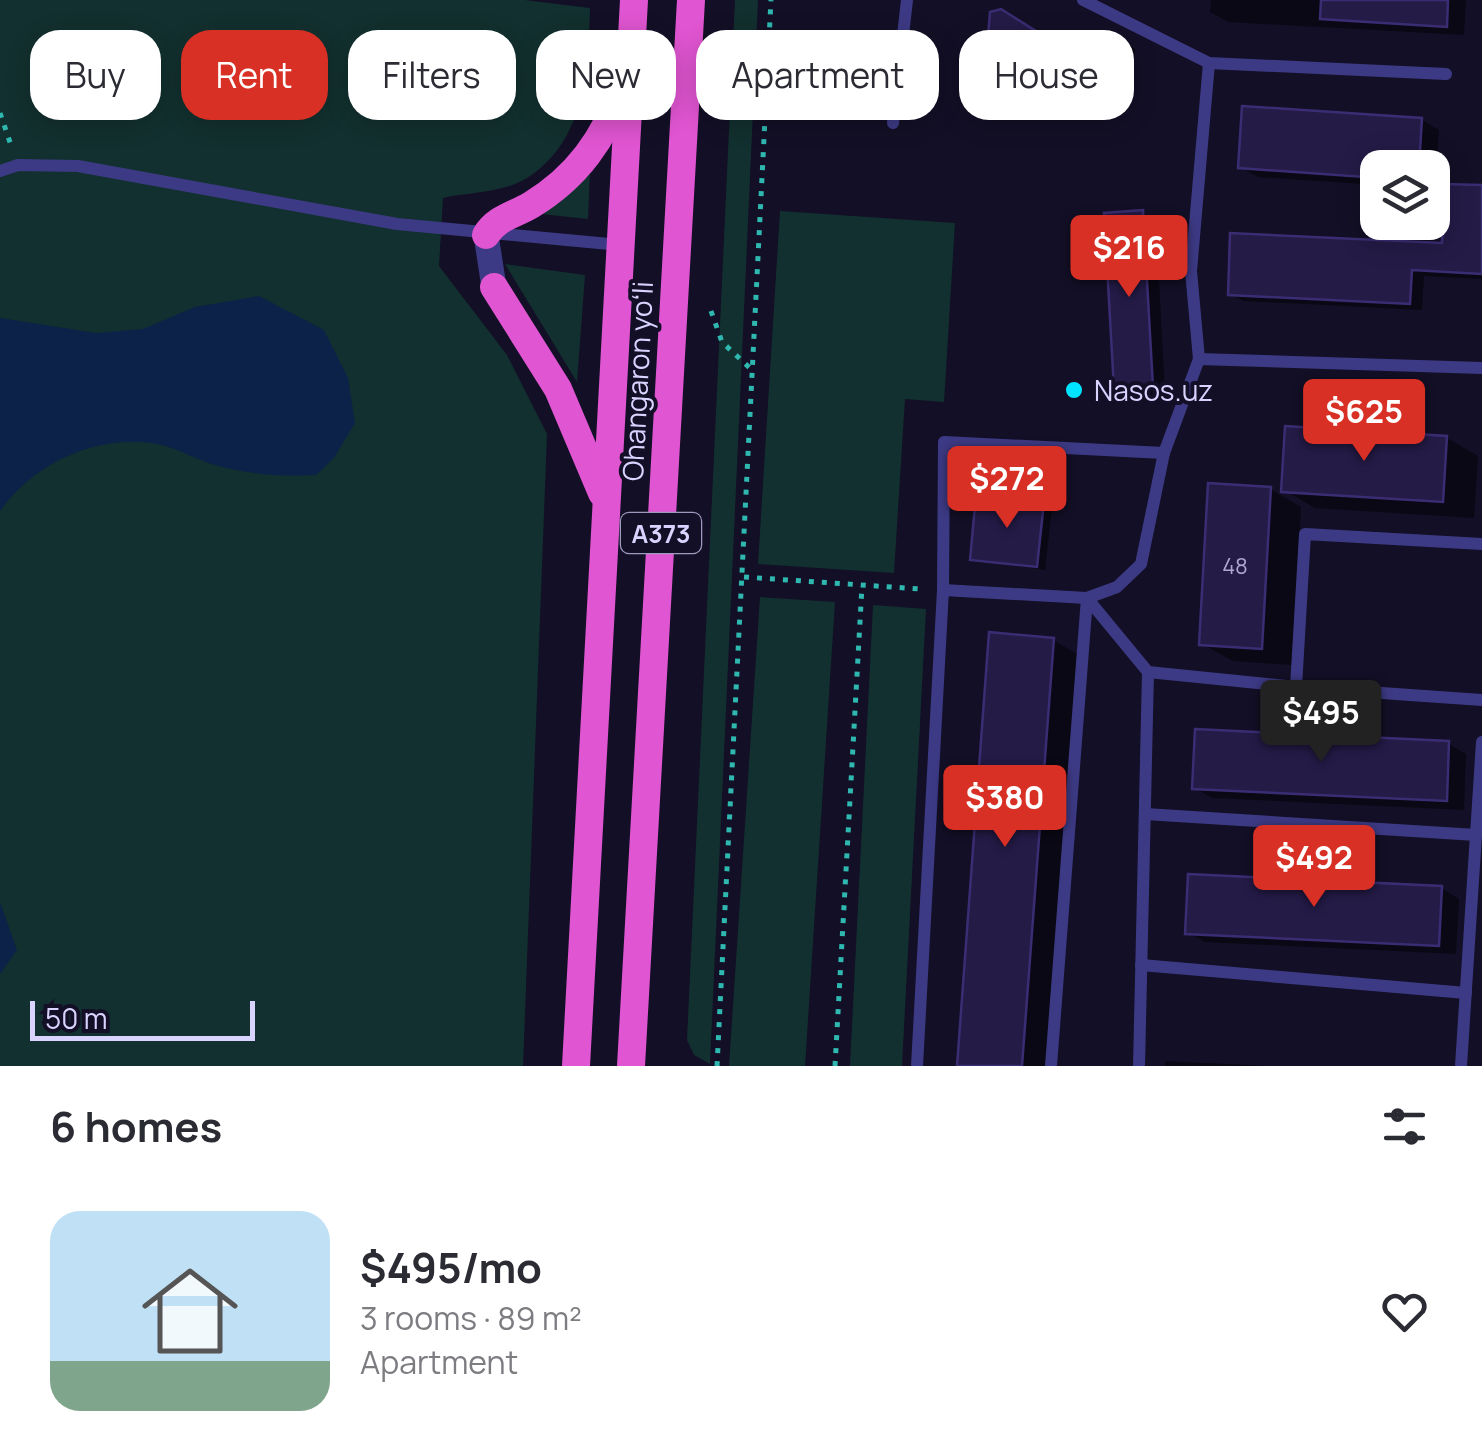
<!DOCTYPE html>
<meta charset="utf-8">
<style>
:root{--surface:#fff;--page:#f7f7f7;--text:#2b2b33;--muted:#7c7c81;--accent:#d93025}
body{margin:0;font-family:Manrope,sans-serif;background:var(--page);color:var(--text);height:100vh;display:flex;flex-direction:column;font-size:38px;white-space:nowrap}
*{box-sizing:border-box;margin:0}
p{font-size:32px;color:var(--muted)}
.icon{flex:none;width:55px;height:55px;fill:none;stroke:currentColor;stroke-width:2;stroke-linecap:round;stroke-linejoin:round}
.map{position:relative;height:1066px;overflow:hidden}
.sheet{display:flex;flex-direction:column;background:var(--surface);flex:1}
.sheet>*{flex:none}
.hud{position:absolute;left:30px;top:30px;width:1422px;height:90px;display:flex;gap:20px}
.tools{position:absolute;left:1360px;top:150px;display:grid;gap:20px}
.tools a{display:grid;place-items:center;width:90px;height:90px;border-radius:20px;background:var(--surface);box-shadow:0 5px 25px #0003;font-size:50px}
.scale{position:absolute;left:30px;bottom:25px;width:225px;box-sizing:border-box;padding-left:10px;border:5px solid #d9d4ff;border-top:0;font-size:28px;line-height:35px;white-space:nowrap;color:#d9d4ff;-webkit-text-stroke:8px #130f26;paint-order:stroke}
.price{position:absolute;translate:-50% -85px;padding:0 22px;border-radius:10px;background:var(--accent);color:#fff;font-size:32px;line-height:65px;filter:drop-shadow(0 2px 5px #0008)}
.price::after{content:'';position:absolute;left:50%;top:60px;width:30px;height:22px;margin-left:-15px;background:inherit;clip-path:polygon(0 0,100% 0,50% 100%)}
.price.current{background:#222;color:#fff}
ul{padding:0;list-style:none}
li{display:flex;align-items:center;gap:30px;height:250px;padding:0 50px}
li span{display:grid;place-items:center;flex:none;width:280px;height:200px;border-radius:30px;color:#555}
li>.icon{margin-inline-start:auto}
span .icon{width:120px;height:120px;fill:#fffc;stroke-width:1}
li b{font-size:42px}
h2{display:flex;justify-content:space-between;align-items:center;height:120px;padding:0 50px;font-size:42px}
.pill{padding:0 35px;border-radius:30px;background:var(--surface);box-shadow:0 5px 25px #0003;font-size:35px;line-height:90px}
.pill.current{background:var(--accent);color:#fff}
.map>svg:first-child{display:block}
.green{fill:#12302f}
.water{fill:#0c2248}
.shadow{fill:#0007}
.building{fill:#241b47;stroke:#3b2d73;stroke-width:2.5}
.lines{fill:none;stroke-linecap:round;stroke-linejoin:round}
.path{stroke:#2fb8b0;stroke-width:5;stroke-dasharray:5 8;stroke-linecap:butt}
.service{stroke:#3d3a85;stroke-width:12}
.minor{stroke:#3d3a85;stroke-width:25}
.trunk{stroke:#e055d1;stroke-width:28}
.poi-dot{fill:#00e5ff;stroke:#130f26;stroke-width:4}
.labels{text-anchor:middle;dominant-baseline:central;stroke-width:8;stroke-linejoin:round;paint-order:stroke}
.number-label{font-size:22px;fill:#aca6d1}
.shield{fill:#130f26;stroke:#9e99be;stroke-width:2.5}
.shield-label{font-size:25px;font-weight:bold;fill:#d9d4ff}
.street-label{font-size:28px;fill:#d9d4ff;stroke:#130f26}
.poi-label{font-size:28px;fill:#d9d4ff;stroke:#130f26;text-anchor:start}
</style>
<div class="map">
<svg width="1482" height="1066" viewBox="0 0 1482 1066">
<rect width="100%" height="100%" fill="#130f26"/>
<g class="green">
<path d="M 0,0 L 525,0 L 590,8 C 588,69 586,141 527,178 C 503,193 470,192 443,198 L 439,266 L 507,355 L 547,434 L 523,1066 L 0,1066 Z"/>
<path d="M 735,0 L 758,0 L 710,1064 L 694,1055 L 687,1040 Z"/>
<path d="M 590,170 L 588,219 L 541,214 Z"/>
<path d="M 780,211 L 955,223 L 944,402 L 905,399 L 894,573 L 758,564 Z"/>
<path d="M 505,264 L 585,275 L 577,382 Z"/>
<path d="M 760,597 L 835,602 L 805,1066 L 729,1066 Z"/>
<path d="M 873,605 L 926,609 L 902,1066 L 850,1066 Z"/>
</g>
<g class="water">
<path d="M 259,296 L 324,330 L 348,378 L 355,423 L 334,458 L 316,475 C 278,477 245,474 208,463 C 192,457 174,447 157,444 C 95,434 35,463 0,511 L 0,318 L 96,333 L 143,329 L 195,307 Z"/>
<path d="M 0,902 L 17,950 L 0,974 Z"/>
</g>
<g class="shadow">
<path d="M 1211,0 L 1466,0 L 1464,35 L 1228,22 L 1210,12 Z"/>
<path d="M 1001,12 L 1040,34 L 1122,41 L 1135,49 L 1132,79 L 1002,68 L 989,60 Z"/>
<path d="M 1422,120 L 1439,130 L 1435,189 L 1432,168 L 1378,168 L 1378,185 L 1258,177 L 1240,167 Z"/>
<path d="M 1482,188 L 1482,279 L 1424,276 L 1422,310 L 1243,301 L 1230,294 L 1444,246 Z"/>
<path d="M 1142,213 L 1156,221 L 1165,394 L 1130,396 L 1117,388 Z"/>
<path d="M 1447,438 L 1478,456 L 1474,518 L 1315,508 L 1284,490 Z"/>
<path d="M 1270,489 L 1301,507 L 1292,665 L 1233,661 L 1202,644 Z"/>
<path d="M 1043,504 L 1052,509 L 1045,570 L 972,559 Z"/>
<path d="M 1053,640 L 1084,658 L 1053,1066 L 959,1066 Z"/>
<path d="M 1449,744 L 1466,754 L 1464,810 L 1212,798 L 1195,788 Z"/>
<path d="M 1441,888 L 1459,899 L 1456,954 L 1205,942 L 1187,932 Z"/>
<path d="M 1165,1061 L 1268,1066 L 1165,1066 Z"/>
</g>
<g class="building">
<path d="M 1321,0 L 1448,0 L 1447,27 L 1320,19 Z"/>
<path d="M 1001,9 L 1036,31 L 1122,39 L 1119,73 L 986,62 L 990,12 Z"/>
<path d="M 1242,106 L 1422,118 L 1419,168 L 1378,168 L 1378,178 L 1238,168 Z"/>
<path d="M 1444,184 L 1482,185 L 1482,274 L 1412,270 L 1410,304 L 1228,295 L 1230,233 L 1442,243 Z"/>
<path d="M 1143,210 L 1153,387 L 1114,389 L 1104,213 Z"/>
<path d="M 1285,426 L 1447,436 L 1443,502 L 1281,492 Z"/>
<path d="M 1208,483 L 1271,487 L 1262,649 L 1199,645 Z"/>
<path d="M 976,495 L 1044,502 L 1037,567 L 970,560 Z"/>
<path d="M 989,632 L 1054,638 L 1022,1066 L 957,1066 Z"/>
<path d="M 1195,729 L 1449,741 L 1447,801 L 1192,789 Z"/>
<path d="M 1188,874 L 1442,886 L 1439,946 L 1185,934 Z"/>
</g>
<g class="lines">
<g class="path">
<path d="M 0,113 L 12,148"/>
<path d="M 711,311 L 722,342 L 753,371"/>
<path d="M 744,577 L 921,589"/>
<path d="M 717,1066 L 771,0"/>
<path d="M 835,1066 L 862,586"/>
</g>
<g class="service">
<path d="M 1083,0 L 1209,63 L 1446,74"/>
<path d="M 893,123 L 907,0"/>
<path d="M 0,171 L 18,165 L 78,166 L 397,224 L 620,245"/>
<path d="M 1199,359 L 1191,271 L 1209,63"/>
<path d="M 1482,544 L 1305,534 L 1296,687 L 1482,700"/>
<path d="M 943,590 L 1087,598 L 1117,587 L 1141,564 L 1164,453 L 1199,359 L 1482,368"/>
<path d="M 1145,814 L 1476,835"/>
<path d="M 1141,965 L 1466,993"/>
<path d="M 917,1066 L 943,590 L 944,442 L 1164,453"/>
<path d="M 1051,1066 L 1087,598 L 1148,672 L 1296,687"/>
<path d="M 1139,1066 L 1148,672"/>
<path d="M 1461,1066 L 1482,742"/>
</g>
<path class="minor" d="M 486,235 L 494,287"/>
<g class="trunk">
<path d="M 486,235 C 496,218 514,215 531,205 C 577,177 604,139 622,89"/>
<path d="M 494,287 L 558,389 L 602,493"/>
<path d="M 576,1066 L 634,0"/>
<path d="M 631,1066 L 691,0"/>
</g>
</g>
<circle class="poi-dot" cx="1074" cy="390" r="10"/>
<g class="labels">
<g class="number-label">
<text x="1235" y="566">48</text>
</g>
<rect class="shield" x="621" y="513" width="80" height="40" rx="8"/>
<g class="shield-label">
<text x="661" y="533">A373</text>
</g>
<g class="street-label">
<text transform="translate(637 381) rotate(-87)">Ohangaron yoʻli</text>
</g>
<g class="poi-label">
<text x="1094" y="390">Nasos.uz</text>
</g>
</g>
</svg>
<div class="tools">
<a><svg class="icon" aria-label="layers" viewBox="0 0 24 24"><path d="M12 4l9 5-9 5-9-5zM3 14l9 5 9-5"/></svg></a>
</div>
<div class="scale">50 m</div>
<b class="price" style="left:1129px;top:300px">$216</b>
<b class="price" style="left:1364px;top:464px">$625</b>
<b class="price" style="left:1007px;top:531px">$272</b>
<b class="price current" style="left:1321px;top:765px">$495</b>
<b class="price" style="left:1005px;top:850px">$380</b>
<b class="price" style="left:1314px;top:910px">$492</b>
<div class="hud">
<a class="pill">Buy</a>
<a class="pill current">Rent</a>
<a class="pill">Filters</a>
<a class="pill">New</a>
<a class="pill">Apartment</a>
<a class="pill">House</a>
</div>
</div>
<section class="sheet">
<h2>6 homes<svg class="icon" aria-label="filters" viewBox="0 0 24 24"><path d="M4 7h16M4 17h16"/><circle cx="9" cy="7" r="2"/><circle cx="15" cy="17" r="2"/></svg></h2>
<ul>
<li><span style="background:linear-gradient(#bfe0f5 75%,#7fa58c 0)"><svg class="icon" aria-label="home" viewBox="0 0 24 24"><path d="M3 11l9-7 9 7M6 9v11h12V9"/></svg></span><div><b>$495/mo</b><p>3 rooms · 89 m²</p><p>Apartment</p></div><svg class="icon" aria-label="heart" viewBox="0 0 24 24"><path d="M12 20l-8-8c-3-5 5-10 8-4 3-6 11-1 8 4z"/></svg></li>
</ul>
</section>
